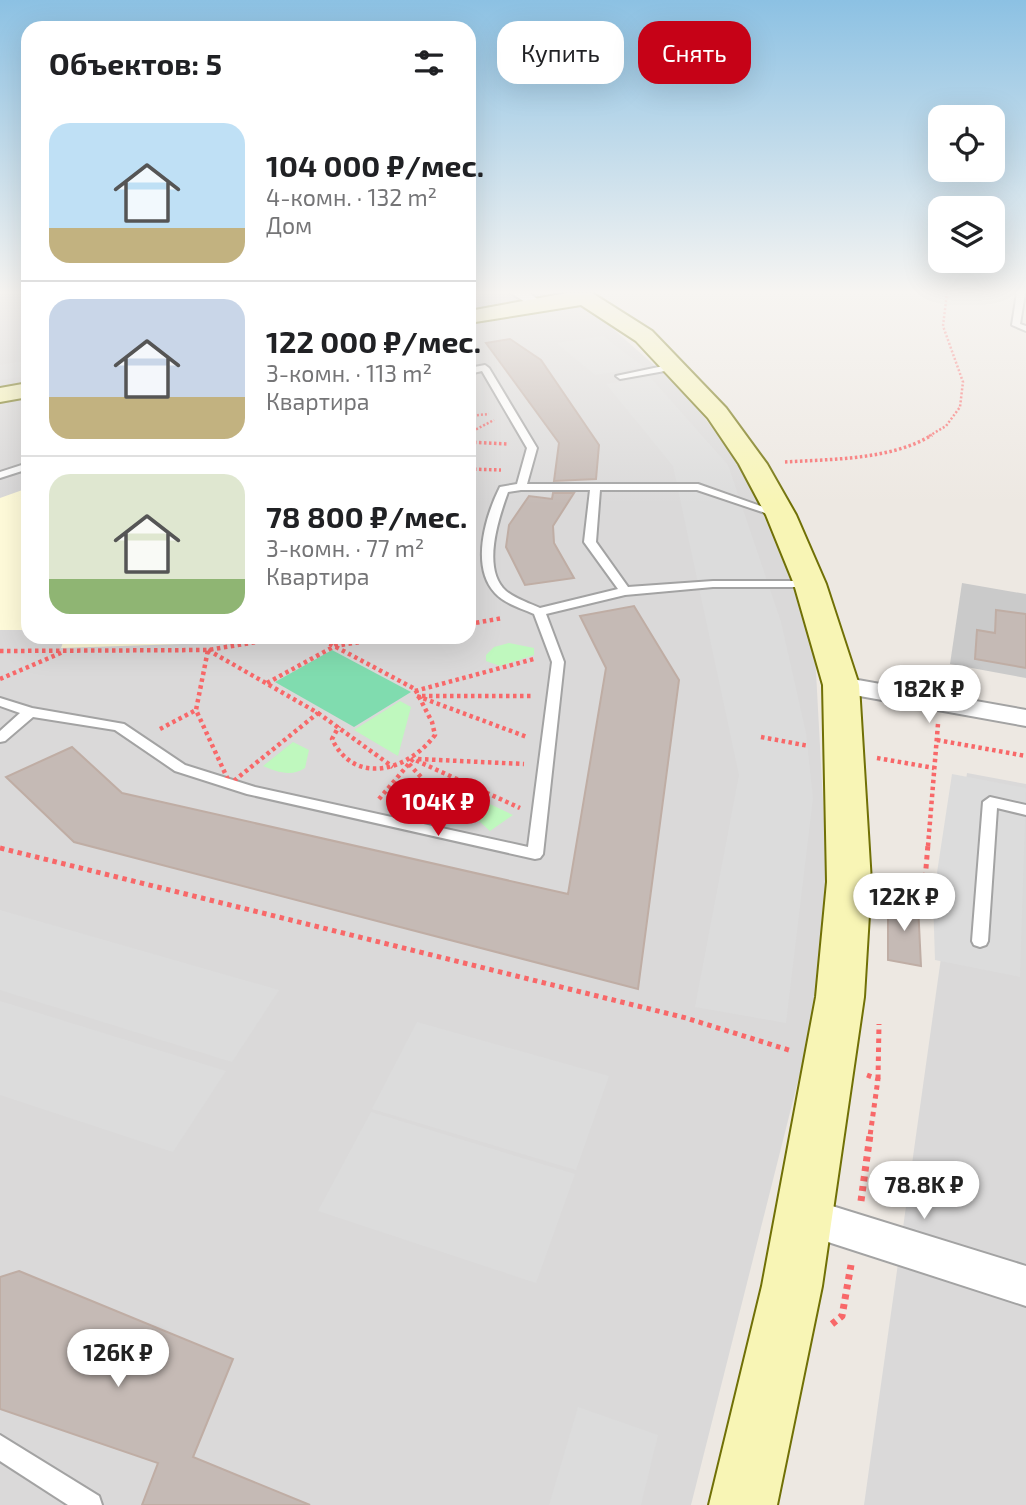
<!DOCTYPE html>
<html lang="ru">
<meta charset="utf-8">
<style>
:root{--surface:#fff;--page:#f2f2f2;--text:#202124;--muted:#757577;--line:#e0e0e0;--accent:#c60217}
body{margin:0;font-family:"Exo 2",sans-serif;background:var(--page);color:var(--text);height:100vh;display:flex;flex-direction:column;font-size:26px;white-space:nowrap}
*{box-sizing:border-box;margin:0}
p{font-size:23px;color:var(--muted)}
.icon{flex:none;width:38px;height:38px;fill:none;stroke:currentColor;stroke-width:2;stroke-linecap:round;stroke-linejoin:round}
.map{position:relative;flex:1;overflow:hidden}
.details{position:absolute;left:21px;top:21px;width:455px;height:623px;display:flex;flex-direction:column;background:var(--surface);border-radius:21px;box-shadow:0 7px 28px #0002}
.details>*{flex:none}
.hud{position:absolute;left:497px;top:21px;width:424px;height:63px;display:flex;gap:14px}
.buttons{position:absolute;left:928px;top:105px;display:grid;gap:14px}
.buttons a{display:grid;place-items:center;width:77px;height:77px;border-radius:14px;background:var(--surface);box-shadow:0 7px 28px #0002;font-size:35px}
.price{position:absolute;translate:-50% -60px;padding:0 16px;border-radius:24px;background:#fff;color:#222;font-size:23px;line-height:46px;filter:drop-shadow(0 2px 4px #0008)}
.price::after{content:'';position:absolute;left:50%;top:42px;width:21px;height:16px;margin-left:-10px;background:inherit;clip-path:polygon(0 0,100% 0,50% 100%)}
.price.on{background:var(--accent);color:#fff}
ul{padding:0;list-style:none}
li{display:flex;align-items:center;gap:21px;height:175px;padding:0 28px}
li+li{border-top:2px solid var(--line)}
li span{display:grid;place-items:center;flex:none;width:196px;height:140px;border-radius:21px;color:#555}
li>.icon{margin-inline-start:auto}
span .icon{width:84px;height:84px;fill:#fffc;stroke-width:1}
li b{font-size:30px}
h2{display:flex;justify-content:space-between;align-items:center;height:84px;padding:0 28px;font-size:30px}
.pill{padding:0 24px;border-radius:21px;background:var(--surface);box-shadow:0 7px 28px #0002;font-size:24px;line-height:63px}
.pill.on{background:var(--accent);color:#fff}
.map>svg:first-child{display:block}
.residential{fill:#dad9d9}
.education{fill:#fffbda}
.religious{fill:#cacaca}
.park{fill:#bff8be}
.pitch{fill:#80dcaf}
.parking{fill:#dcdcdc}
.building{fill:#c5bab5;stroke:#bfada4;stroke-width:2}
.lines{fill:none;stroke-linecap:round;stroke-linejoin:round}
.lane-casing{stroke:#a3a3a3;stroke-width:4}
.street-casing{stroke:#a3a3a3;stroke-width:4}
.secondary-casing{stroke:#707006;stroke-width:4}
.path-far4{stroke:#f86869;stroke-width:2.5;stroke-dasharray:2 2;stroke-linecap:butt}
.path-far3{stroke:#f86869;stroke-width:3.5;stroke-dasharray:2.5 2.5;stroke-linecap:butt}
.path-far2{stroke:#f86869;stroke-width:4.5;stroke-dasharray:3.5 3.5;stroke-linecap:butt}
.path-far1{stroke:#f86869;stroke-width:5;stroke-dasharray:4.5 4.5;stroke-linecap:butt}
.path{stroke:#f86869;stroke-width:7;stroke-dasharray:5 5;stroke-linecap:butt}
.lane{fill:#fff;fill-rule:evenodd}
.street{fill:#fff;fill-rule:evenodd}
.secondary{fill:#f8f5b5;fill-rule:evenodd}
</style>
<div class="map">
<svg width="1026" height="1505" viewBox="0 0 1026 1505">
<rect width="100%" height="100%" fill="#ede8e2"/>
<g class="residential">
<path d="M 0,293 L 28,293 L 28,637 L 469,637 L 469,293 L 562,293 L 603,320 L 688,395 L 747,476 L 814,635 L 831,950 L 691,1505 L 0,1505 Z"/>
<path d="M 967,773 L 1026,784 L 1026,1505 L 864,1505 Z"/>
</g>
<g class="education">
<path d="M 28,488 L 28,630 L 0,630 L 0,498 Z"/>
<path d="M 65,637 L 254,637 L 212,643 L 61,648 Z"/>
</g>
<path class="religious" d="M 962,583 L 1026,594 L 1026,678 L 950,664 Z"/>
<g class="park">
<path d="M 509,643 L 534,648 L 534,655 L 500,666 L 486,661 L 486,655 L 494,647 Z"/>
<path d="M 400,701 L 411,707 L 398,756 L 354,730 Z"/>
<path d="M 293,742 L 309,750 L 305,768 C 292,777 276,772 263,766 Z"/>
<path d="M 456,788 L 513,815 L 490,831 L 448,793 Z"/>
</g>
<path class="pitch" d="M 332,650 L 411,692 L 354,727 L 275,682 Z"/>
<g class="parking">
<path d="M 603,336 L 644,367 L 595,375 L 556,343 Z"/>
<path d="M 28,360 L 28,376 L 0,380 L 0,365 Z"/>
<path d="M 650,377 L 728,465 L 781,622 L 806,733 L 813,798 L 786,1023 L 695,1007 L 739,775 L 673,466 L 606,384 Z"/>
<path d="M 952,774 L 1026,788 L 1020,977 L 935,960 L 933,899 Z"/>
<path d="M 0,910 L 279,990 L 232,1062 L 0,990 Z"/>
<path d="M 0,1001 L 226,1071 L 173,1152 L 0,1095 Z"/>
<path d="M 417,1022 L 609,1076 L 576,1170 L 372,1109 Z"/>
<path d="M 371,1112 L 575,1174 L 536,1283 L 318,1211 Z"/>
<path d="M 578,1407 L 658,1435 L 641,1505 L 549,1505 Z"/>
</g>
<g class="building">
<path d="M 510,339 L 541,360 L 599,445 L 596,479 L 554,481 L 559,443 L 486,343 Z"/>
<path d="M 553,493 L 574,493 L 553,526 L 554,543 L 574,578 L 525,585 L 506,547 L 509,525 L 529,496 L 552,499 Z"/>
<path d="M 634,606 L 679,680 L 638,989 L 74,842 L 6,777 L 72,747 L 122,793 L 568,894 L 606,668 L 580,616 Z"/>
<path d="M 996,610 L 1026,614 L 1026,668 L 975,659 L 977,630 L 995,633 Z"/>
<path d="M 888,901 L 918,905 L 921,966 L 888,960 Z"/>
<path d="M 19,1271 L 233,1359 L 193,1457 L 310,1505 L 142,1505 L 158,1463 L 0,1409 L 0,1277 Z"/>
</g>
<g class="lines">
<defs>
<g id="lane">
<path d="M 1017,293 L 1025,293 L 1020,324 L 1026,326 L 1026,331 L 1012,325 Z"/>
<path d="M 673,364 L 676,365 L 676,369 L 620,379 L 616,376 Z"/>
<path d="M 485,365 L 489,368 L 537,448 L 527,484 L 698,484 L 783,514 L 782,516 L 774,516 L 697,490 L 600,490 L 596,542 L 628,587 L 713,581 L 810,581 L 816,584 L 810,587 L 713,587 L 625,595 L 546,614 L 564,662 L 543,854 L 540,858 L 535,859 L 247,794 L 175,771 L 115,730 L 33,717 L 5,741 L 0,742 L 0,731 L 20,713 L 0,706 L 0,698 L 32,708 L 124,724 L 185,765 L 255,787 L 528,847 L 552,662 L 534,614 C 521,608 505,604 495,593 C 470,566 486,515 500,487 L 517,484 L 527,448 L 482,371 L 469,374 L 469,368 ZM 521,490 L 590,490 L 584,542 L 618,589 L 540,608 C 529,603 516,599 506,591 C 481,569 499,517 508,492 Z"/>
<path d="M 28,463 L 28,469 L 0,478 L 0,472 Z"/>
<path d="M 990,797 L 1026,805 L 1026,815 L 997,808 L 988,941 L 986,945 L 980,947 L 974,945 L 972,941 L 983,802 Z"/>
<path d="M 0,1435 L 99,1496 L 102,1505 L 68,1505 L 0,1461 Z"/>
</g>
<g id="street">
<path d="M 511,293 L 529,293 L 547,306 L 539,311 Z"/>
<path d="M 841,677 L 1026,710 L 1026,726 L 832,691 L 828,685 L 832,679 Z"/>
<path d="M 803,1197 L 1026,1266 L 1026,1306 L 788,1229 L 782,1216 L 788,1203 Z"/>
</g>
<g id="secondary">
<path d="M 567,293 L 592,293 L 652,331 L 726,408 L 767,464 L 796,515 L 826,584 L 859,685 L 871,882 L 864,997 L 822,1286 L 777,1505 L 709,1505 L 762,1286 L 816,997 L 827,882 L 823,685 L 794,584 L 766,515 L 739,464 L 708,418 L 636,341 L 581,305 L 469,323 L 469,311 Z"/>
<path d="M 28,383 L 28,397 L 0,402 L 0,388 Z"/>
</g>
</defs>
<use href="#lane" class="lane-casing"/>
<use href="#street" class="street-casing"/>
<use href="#secondary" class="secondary-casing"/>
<g class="path-far4">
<path d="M 469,416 L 489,414"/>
<path d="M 469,433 L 494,420"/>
<path d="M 929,436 L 946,426 L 960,407 L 963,382 L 943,326 L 947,293"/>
</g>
<g class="path-far3">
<path d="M 469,442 L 508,444"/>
<path d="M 785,462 C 832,459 891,460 932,435"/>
<path d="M 469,469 L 501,470"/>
</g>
<g class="path-far2">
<path d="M 469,624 L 503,618"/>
<path d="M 310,637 L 319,638 L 415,689 L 432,722 L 435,735 C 409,770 355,787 332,739 L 339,726"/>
<path d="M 344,642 L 356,637"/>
<path d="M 208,650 L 318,713 L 230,784 L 196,710 Z"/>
<path d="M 0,651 L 208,650 L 287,637"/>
<path d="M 0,679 L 63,652"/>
<path d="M 267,683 L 335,646 L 391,637"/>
<path d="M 415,691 L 534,659"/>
<path d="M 417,696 L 527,737"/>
<path d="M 422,696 L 532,696"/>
<path d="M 318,713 L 393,767"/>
<path d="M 160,729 L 196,710"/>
<path d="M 761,737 L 809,746"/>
<path d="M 937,740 L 1026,756"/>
<path d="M 877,758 L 934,768"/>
<path d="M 418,759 L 524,764"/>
<path d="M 409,764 L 454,813"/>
<path d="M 379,799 L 413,759 L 520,808"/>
<path d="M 928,846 L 938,724"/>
</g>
<g class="path-far1">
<path d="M 0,848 L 686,1018 L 792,1051"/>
<path d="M 887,893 L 916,898 L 924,892 L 928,844"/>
<path d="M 867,1075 L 878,1079 L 870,1136"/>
<path d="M 878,1079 L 879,1024"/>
</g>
<g class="path">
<path d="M 861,1201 L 870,1135"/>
<path d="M 832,1324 L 842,1316 L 851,1265"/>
</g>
<use href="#lane" class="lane"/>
<use href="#street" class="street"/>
<use href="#secondary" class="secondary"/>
</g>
<linearGradient id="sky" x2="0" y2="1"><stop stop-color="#8cc1e3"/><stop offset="0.58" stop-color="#f7f5f2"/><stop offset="1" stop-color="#f7f5f2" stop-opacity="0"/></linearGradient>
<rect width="1026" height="504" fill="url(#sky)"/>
</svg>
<div class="buttons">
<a><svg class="icon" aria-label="locate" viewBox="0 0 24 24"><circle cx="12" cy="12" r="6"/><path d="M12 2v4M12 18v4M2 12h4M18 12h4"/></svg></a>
<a><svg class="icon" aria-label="layers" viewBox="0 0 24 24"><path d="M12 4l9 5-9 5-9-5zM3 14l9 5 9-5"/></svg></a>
</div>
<b class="price" style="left:929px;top:725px">182K ₽</b>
<b class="price on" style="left:438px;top:838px">104K ₽</b>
<b class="price" style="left:904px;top:933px">122K ₽</b>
<b class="price" style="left:924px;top:1221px">78.8K ₽</b>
<b class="price" style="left:118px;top:1389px">126K ₽</b>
<div class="hud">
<a class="pill">Купить</a>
<a class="pill on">Снять</a>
</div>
<section class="details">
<h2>Объектов: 5<svg class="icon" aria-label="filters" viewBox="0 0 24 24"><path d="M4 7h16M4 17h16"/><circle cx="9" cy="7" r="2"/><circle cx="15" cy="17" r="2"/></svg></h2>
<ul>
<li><span style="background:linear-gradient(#bfe0f5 75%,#c2b280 0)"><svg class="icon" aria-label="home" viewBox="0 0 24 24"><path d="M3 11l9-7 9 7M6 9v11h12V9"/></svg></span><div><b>104 000 ₽/мес.</b><p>4-комн. · 132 m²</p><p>Дом</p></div></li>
<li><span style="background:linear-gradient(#c9d6e8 70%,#c2b280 0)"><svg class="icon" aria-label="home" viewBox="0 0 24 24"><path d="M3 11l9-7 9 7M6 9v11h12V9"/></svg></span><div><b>122 000 ₽/мес.</b><p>3-комн. · 113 m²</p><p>Квартира</p></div></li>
<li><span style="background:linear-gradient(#dfe7d0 75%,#8fb573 0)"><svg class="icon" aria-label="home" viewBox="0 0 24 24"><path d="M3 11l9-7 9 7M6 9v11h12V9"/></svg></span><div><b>78 800 ₽/мес.</b><p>3-комн. · 77 m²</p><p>Квартира</p></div></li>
</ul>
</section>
</div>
